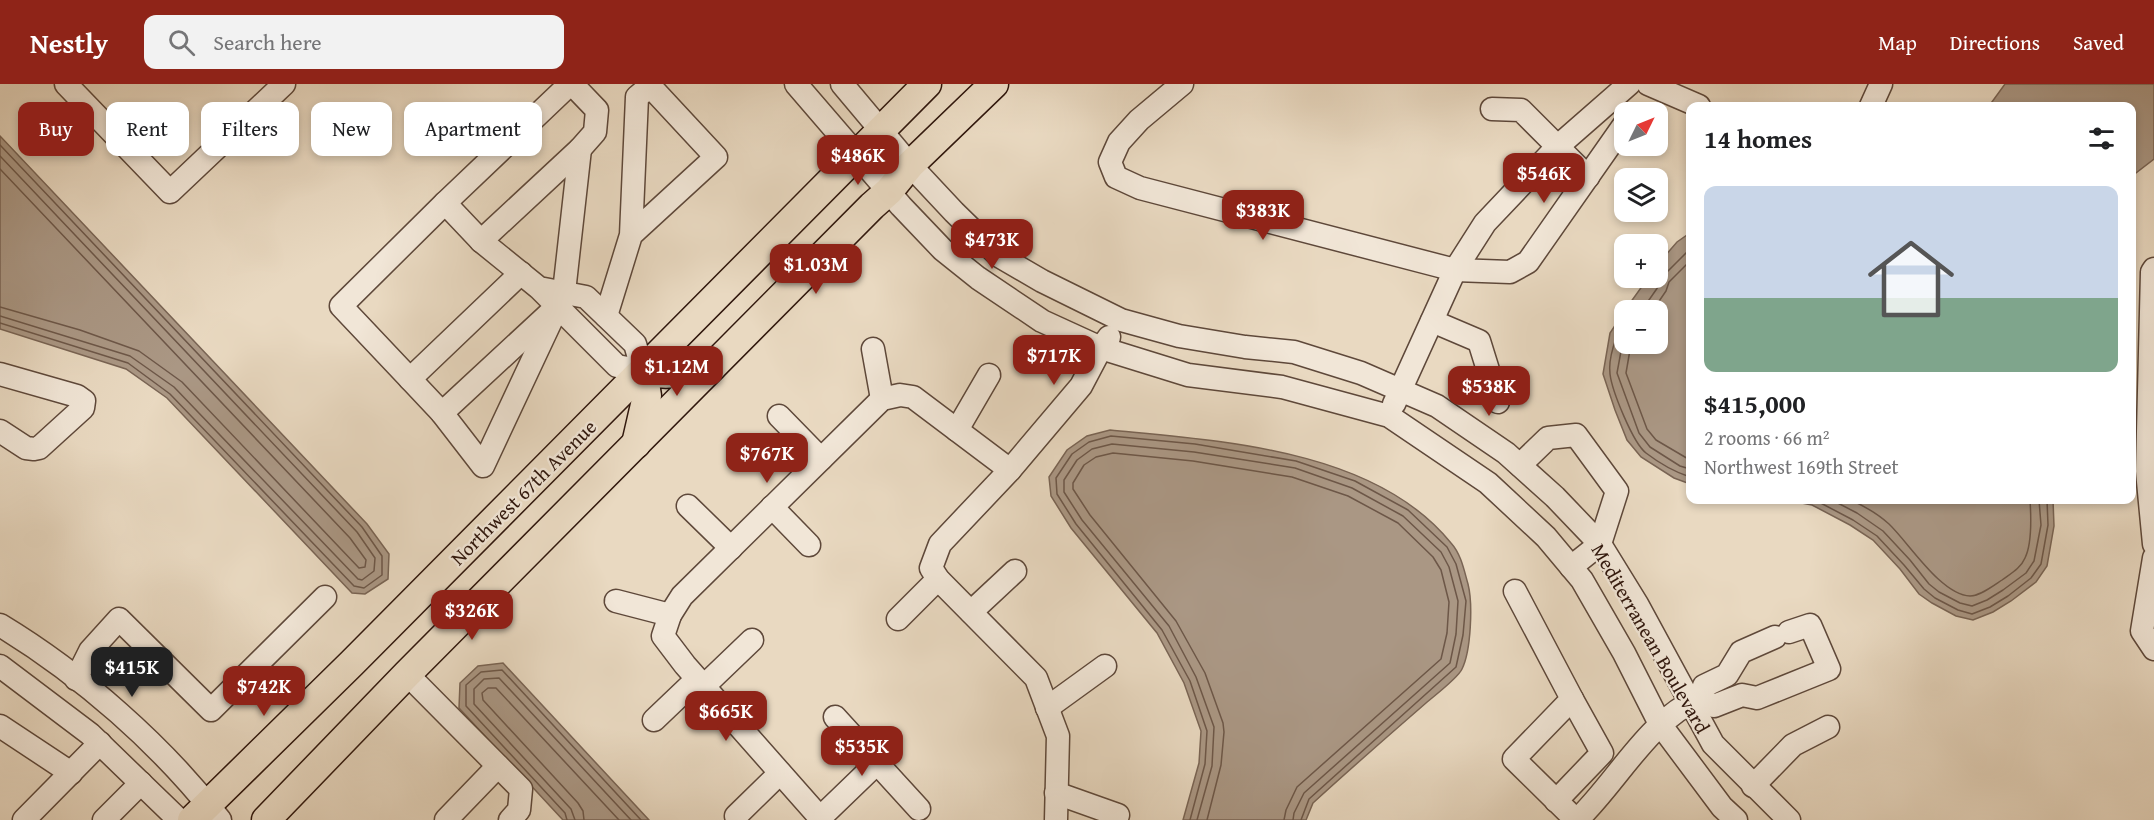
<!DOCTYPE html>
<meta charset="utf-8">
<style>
:root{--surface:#fff;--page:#f2f2f2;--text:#202124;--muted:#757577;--accent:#8f2418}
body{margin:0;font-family:"Gentium Book Plus",serif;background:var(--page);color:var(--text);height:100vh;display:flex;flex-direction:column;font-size:22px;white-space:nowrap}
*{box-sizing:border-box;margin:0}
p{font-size:20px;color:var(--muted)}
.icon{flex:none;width:33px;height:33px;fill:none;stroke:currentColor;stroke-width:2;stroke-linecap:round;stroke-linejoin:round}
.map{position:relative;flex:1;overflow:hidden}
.drawer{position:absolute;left:1686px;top:18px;width:450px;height:402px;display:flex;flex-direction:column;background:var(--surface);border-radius:12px;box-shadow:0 3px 9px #0003}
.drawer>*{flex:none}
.top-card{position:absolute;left:18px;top:18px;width:570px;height:54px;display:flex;gap:12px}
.needle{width:39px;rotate:47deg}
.buttons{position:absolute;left:1614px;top:18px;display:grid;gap:12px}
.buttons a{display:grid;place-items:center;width:54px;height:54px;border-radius:12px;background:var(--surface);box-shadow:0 3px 9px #0003;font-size:30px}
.price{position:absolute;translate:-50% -51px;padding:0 14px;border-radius:12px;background:var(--accent);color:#fff;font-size:20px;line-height:39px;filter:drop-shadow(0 2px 3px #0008)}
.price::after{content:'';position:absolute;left:50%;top:36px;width:18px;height:14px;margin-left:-9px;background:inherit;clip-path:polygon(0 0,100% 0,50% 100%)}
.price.current{background:#222;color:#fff}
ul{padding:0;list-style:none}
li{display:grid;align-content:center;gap:12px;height:318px;padding:0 18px}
li span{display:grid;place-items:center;height:186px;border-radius:12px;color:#555}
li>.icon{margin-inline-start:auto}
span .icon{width:108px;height:108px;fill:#fffc;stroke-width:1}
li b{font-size:26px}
h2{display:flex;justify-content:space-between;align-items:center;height:72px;padding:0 18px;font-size:26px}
.pill{padding:0 21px;border-radius:12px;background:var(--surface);box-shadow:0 3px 9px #0003;font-size:21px;line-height:54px}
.pill.current{background:var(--accent);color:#fff}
header{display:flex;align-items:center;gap:36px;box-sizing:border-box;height:84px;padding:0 30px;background:var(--accent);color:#fff}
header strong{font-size:28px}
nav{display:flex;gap:33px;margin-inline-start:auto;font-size:21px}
.search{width:420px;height:54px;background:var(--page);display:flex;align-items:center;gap:15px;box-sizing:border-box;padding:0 21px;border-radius:12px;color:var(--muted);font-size:22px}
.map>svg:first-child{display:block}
.water{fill:#aa9784;stroke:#796454;stroke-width:1.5}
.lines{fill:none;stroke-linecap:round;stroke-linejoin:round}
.shore{stroke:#6d5748;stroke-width:1.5}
.minor-casing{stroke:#5e483a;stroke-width:25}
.major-casing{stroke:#30170d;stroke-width:31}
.minor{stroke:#f1e6d7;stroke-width:22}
.major{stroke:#e9d9c1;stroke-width:28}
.labels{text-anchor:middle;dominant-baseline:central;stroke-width:4.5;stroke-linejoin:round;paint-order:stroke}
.street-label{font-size:20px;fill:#30170d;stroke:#f1e6d7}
</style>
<header>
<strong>Nestly</strong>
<div class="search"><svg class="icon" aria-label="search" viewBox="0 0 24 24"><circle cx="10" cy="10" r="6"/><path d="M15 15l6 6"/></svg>Search here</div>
<nav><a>Map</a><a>Directions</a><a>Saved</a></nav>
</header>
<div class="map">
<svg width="2154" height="736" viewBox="0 0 2154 736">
<rect width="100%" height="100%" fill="#e9d9c1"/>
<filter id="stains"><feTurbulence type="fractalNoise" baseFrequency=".00333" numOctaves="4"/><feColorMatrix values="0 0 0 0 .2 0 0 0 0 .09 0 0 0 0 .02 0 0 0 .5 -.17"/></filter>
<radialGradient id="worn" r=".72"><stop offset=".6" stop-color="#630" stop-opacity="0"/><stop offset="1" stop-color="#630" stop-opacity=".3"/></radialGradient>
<g class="water">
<path d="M 2005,0 L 2154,0 L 2154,75 L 2132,92 L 2132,22 L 1989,22 Z"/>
<path d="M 0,52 L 367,440 L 389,470 L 388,495 L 365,510 L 352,509 L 167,314 L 126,285 L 0,245 Z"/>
<path d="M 1690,149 L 1690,400 L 1674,394 L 1641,373 L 1627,356 L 1615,326 L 1603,290 L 1610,249 L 1624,228 L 1624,260 L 1658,260 L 1658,226 L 1625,226 L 1648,194 L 1658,194 L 1658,180 L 1677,158 Z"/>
<path d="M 1110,346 C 1222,357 1375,365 1451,459 C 1461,470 1464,486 1468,500 C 1473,520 1471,567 1462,585 C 1458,594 1434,612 1426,619 C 1388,652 1350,685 1313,719 L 1306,736 L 1183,736 L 1199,679 L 1201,647 L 1184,599 L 1157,549 L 1071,444 L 1051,412 L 1049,393 L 1067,366 L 1087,352 Z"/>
<path d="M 1786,416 L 2053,416 L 2054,442 L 2047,482 L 2036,498 L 2011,517 L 1993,528 L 1973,536 L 1956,532 L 1932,519 L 1919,510 L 1900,485 L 1873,456 L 1850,441 L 1812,421 Z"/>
<path d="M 503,579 L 649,736 L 563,736 L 459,624 L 460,599 L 478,582 Z"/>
</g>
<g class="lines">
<g class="shore">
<path d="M 0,61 L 362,443 L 382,472 L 382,491 L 364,504 L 354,502 L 170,310 L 128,279 L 0,239"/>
<path d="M 0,72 L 357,448 L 375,474 L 374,487 L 362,496 L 358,495 L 174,303 L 130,272 L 0,232"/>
<path d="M 0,85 L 350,454 L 366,476 L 365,483 L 359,484 L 182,298 L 139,267 L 80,246 L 0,223"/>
<path d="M 1642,226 L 1658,203 L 1660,191 L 1668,187 L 1690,165"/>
<path d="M 1653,226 L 1666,207 L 1669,198 L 1690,177"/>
<path d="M 1624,238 C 1616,251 1608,274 1610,290 C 1612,307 1633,359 1646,369 C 1659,379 1675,388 1690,393"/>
<path d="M 1624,251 L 1617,289 L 1639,349 L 1650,363 L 1680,382 L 1690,385"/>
<path d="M 1631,260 L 1626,289 L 1647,345 L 1656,356 L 1690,376"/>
<path d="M 1815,416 L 1853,436 L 1877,452 L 1904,481 L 1924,505 L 1935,514 L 1958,526 L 1972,530 L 1990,523 L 2008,512 L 2031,494 L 2041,480 L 2048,441 L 2047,416"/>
<path d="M 1832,416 L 1857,429 L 1883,447 L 1910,476 L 1929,500 L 1939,508 L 1960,519 L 1972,522 L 1987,516 L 2003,506 L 2026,489 L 2034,477 L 2041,441 L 2039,416"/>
<path d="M 1851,416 C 1864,422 1878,430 1889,440 C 1909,459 1941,511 1970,512 C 1980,512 1993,502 2002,496 C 2010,490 2021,484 2025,474 C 2032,460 2031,431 2030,416"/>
<path d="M 567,736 L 565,729 L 466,622 L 466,601 L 481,588 L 502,586 L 641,736"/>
<path d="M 575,736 L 571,725 L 474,620 L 474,605 L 484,595 L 499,594 L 631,736"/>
<path d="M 584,736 L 583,727 L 578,719 L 483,616 L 482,609 L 488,604 L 496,604 L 619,736"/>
<path d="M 1190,736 L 1205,680 L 1207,647 L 1190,597 L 1162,546 L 1076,440 L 1057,410 L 1056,394 L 1072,370 L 1089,358 L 1111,352 L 1195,360 L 1296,377 L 1355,397 L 1408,426 L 1447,463 L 1456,480 L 1466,517 L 1463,551 L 1456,583 L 1309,715 L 1301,736"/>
<path d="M 1197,736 L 1212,682 L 1214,643 L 1196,593 L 1169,542 L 1082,436 L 1064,408 L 1064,396 L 1077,376 L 1092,365 L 1112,360 L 1194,368 L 1295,384 L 1352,404 L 1403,432 L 1441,468 L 1449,483 L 1458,517 L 1456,550 L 1450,579 L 1304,709 L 1294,729 L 1293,736"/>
<path d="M 1207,736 L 1221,681 L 1224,648 L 1223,639 L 1205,589 L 1176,537 L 1090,431 L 1073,405 L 1073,399 L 1084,381 L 1096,373 L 1113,369 L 1193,377 L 1292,393 L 1348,412 L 1398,439 L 1433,473 L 1441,486 L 1449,518 L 1447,549 L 1441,575 L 1297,703 L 1286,726 L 1284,736"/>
</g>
<defs>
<g id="minor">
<path d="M 66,0 L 170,108 L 284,0"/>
<path d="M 796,0 L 901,122 L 943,166 L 978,194 L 1042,237 L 1101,264 L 1188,291 L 1282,303 L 1389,332 L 1488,399 L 1546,453 L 1582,496 L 1624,569 L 1660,640 L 1722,723 L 1736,736"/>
<path d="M 842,0 L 910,81 L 954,128 L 999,172 L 1042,197 L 1121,236 L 1179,252 L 1245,263 L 1294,268 L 1361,289 L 1437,322 L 1506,369 L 1555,413 L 1600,460 L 1637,520 L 1713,660 L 1789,736"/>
<path d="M 1182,0 L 1139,36 L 1119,58 L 1110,78 L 1116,93 L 1140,104 L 1455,186 L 1510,188 L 1528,178 L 1624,41"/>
<path d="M 1648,0 L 1699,22"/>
<path d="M 1871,22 L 1881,0"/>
<path d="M 1492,25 L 1521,26 L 1588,93"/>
<path d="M 445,119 L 341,222 L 410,295 L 521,189"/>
<path d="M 481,157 L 580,65 L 595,48 L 597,26 L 572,0"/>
<path d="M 2154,185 L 2152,188 L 2147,387 L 2154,460"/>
<path d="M 539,204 L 586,213 L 635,260 L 643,287 L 617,282 L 539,204 L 481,157 L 445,119 L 570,0"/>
<path d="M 564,208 L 580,65"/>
<path d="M 606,232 L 631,151 L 637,13 L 650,2 L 716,73 L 631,151"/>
<path d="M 1432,237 L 1479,257 L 1498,318"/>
<path d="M 873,265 L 882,315"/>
<path d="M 0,290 L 77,312 L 84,317 L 83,324 L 39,364 L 34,365 L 26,364 L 0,347"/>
<path d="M 410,295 L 442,329 L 550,229"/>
<path d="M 1394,320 L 1455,186 L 1485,139 L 1557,63 L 1629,0"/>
<path d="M 442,329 L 483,382 L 558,222"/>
<path d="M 779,332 L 821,375"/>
<path d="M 957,346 L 989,291"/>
<path d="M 1520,381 L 1548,354 L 1576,351 L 1617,407 L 1600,460 L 1571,483"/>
<path d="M 688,422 L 731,464"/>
<path d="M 772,423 L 809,461"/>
<path d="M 2154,474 L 2142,547 L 2154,565"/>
<path d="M 1515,507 L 1572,615 L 1514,675 L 1576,736"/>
<path d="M 616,517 L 670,531"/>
<path d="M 971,528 L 1015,487"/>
<path d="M 898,535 L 938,495"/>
<path d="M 0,541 C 81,590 162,661 220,736"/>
<path d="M 0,582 L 90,650 L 179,736"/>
<path d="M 407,590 L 521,705 L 519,726 L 510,736"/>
<path d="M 76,595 L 90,567 L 119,535 L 211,626 L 325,513"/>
<path d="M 704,602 L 752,556"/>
<path d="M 1700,614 L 1714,622 L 1742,611 L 1757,614 L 1829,585 L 1810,541 L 1789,548"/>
<path d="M 1700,614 L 1704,602 L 1727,591 L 1741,568 L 1775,553"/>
<path d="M 1047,624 L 1105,582"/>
<path d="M 835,633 L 919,725"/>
<path d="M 654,636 L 697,595"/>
<path d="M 0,642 L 71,689"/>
<path d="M 1753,702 L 1793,661 L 1828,643"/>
<path d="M 1056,709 L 1118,731"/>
<path d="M 1556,717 L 1602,669 L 1572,615"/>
<path d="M 736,732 L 780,689"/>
<path d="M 820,734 L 877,679"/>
<path d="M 24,736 L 100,659"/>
<path d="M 104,736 L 141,699"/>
<path d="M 446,736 L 498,682"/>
<path d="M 822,736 L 685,581 L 663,552 L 670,531 L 682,512 L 882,315 L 900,311 L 913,313 L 1010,386"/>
<path d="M 1056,736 L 1058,652 L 1036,594 L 938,495 L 931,484 L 940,460 L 1010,386 L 1081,302 L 1101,264 L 1109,253"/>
<path d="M 1577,736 C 1617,698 1648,636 1700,614"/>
</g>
<g id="major">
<path d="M 636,360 L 647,312 L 643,287 C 667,293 687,288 712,283"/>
<path d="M 192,736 L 352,579 L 927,0"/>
<path d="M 266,736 L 407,590 L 872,122 L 889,107 L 910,81 L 994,0"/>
</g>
</defs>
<use href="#minor" class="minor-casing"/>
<use href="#major" class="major-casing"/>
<use href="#minor" class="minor"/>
<use href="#major" class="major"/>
</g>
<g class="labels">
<g class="street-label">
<text transform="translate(523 408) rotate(-45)">Northwest 67th Avenue</text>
<text transform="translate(1651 554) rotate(60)">Mediterranean Boulevard</text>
</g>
</g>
<rect width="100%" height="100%" filter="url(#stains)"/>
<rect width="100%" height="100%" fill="url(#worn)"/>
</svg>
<div class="buttons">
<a><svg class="needle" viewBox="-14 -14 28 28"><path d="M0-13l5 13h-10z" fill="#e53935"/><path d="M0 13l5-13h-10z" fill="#757577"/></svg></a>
<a><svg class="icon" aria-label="layers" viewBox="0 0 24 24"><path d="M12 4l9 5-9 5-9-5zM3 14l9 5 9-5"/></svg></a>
<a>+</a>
<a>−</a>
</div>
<b class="price" style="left:858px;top:102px">$486K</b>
<b class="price" style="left:1544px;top:120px">$546K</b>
<b class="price" style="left:1263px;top:157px">$383K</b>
<b class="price" style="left:992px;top:186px">$473K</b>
<b class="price" style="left:816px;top:211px">$1.03M</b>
<b class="price" style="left:1054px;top:302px">$717K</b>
<b class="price" style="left:677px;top:313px">$1.12M</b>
<b class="price" style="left:1489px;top:333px">$538K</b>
<b class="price" style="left:767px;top:400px">$767K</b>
<b class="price" style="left:472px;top:557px">$326K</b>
<b class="price current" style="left:132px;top:614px">$415K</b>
<b class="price" style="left:264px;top:633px">$742K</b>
<b class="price" style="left:726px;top:658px">$665K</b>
<b class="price" style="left:862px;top:693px">$535K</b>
<div class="top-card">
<a class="pill current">Buy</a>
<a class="pill">Rent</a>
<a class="pill">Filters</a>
<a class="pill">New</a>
<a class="pill">Apartment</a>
</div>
<section class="drawer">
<h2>14 homes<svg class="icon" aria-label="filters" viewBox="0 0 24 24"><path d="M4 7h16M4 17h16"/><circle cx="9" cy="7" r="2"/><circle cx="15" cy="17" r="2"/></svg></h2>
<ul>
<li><span style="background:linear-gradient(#c9d6e8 60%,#7fa58c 0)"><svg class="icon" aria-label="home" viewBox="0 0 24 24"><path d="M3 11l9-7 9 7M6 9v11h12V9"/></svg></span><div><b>$415,000</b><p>2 rooms · 66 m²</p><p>Northwest 169th Street</p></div></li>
</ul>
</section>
</div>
